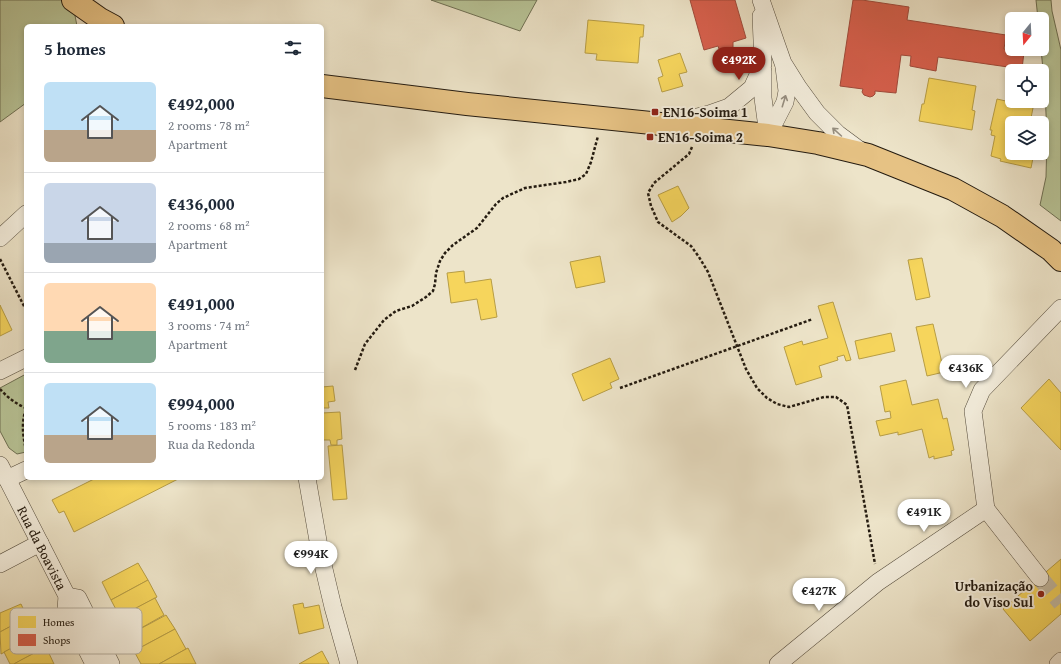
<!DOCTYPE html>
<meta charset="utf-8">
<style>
:root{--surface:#fff;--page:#f2f2f3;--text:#1f2937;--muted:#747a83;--line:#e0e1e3;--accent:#8f2418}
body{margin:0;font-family:"Gentium Book Plus",serif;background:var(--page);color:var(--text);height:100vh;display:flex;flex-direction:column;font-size:15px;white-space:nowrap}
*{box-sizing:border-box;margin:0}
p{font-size:13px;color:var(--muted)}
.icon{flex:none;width:22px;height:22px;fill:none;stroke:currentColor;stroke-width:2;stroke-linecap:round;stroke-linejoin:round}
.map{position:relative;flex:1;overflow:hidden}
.sheet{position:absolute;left:24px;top:24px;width:300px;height:456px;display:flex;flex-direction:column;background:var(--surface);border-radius:6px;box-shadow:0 2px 6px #0003}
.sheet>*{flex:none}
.needle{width:26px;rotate:198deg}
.fabs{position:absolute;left:1005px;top:12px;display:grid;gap:8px}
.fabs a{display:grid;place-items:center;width:44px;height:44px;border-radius:6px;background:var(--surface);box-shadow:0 2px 6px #0003;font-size:20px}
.price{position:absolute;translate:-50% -34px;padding:0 9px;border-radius:14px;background:#fff;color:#222;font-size:13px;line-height:26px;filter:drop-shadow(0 1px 2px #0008)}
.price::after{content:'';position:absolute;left:50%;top:24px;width:12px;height:9px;margin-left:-6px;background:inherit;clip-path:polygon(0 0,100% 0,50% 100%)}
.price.current{background:var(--accent);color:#fff}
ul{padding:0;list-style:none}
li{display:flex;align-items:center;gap:12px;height:100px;padding:0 20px}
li+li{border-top:1px solid var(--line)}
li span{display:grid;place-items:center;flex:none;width:112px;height:80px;border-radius:6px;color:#555}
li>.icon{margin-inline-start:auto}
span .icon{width:48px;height:48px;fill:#fffc;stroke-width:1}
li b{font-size:17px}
h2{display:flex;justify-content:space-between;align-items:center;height:48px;padding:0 20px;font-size:17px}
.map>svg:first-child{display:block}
.green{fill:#b8c497;stroke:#6e7054}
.homes{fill:#f6d55c;stroke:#b79d45}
.shops{fill:#d6604d;stroke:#a14b3b}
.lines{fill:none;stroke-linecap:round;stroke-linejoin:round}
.street-tunnel{stroke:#c5bca4;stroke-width:17;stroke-dasharray:17 8;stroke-linecap:butt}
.street-casing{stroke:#564d3e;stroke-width:18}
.primary-casing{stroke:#241b10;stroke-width:24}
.path{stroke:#241b10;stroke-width:2.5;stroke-dasharray:3 2;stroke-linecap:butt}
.street{stroke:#f3eddc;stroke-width:17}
.primary{stroke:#e6c284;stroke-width:22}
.oneway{stroke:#968e80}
.poi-dot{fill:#8f2418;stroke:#f3eddc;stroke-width:1.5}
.labels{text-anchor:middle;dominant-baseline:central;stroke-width:4;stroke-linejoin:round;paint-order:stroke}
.poi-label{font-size:14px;font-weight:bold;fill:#241b10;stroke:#f3eddc;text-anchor:start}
.street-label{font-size:14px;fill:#241b10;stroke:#f3eddc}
.key{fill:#f3eddc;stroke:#b5ae9f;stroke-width:1}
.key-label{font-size:11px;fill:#241b10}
</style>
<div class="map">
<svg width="1061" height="664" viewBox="0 0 1061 664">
<rect width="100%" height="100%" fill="#ede4c9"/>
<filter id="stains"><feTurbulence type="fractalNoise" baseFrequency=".005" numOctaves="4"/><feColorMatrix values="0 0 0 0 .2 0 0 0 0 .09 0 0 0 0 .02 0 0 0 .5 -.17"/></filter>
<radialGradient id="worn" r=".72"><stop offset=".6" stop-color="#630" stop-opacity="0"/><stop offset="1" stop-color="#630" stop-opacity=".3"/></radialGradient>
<g class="green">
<path d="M 0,0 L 72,0 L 77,26 L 26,26 L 26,103 L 0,122 Z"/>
<path d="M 431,0 L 537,0 L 520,31 Z"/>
<path d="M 1036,0 L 1051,0 L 1052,11 L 1061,50 L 1061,221 L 1040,205 L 1046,177 L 1047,137 L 1045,90 L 1041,49 L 1042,49 L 1042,19 L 1038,19 Z"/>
<path d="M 26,374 L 26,452 L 17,454 L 9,448 L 0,431 L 0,388 Z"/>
</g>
<g class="homes">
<path d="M 588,20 L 644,25 L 643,37 L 640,37 L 638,63 L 596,60 L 597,54 L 585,53 Z"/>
<path d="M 680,53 L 687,72 L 679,74 L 683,86 L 662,92 L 658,78 L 663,76 L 658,60 Z"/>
<path d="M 929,78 L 976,86 L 972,110 L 975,111 L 972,130 L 919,121 L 922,104 L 924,104 Z"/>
<path d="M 1011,97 L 1012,98 L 1012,101 L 1027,101 L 1034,103 L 1031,118 L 1036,119 L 1035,123 L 1012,123 L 1012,153 L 1034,153 L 1031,168 L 1000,161 L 1001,159 L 991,156 L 995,136 L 991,135 L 992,130 L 990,130 L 997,99 L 1010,102 Z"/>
<path d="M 678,186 L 689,208 L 681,216 L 672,222 L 658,195 Z"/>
<path d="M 600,256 L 605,282 L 576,288 L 570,262 Z"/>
<path d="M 922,258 L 930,297 L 916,300 L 908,260 Z"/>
<path d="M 464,271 L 465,283 L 491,279 L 497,317 L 481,320 L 477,299 L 451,303 L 447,273 Z"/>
<path d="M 833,302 L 851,360 L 846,361 L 844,355 L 837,357 L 838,360 L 819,366 L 822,377 L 796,385 L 784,347 L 802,341 L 803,345 L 828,338 L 818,306 Z"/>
<path d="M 0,305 L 12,330 L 0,336 Z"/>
<path d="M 933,324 L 944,372 L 927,376 L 916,327 Z"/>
<path d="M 891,333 L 895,351 L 859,359 L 855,341 Z"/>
<path d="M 610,358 L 619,379 L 610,383 L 612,388 L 583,401 L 572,374 Z"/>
<path d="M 1049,379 L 1061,393 L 1061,450 L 1021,408 Z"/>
<path d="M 906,380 L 912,405 L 938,399 L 943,419 L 947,418 L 954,450 L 951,451 L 952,455 L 934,459 L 934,456 L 929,458 L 922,429 L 898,435 L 898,432 L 880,436 L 876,421 L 891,418 L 890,411 L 885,412 L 880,386 Z"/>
<path d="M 333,386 L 335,401 L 328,402 L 329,408 L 322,408 L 322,387 Z"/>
<path d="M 340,412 L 342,439 L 337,440 L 337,445 L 331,445 L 330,440 L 323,440 L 322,413 Z"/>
<path d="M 342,445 L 347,499 L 333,500 L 328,446 Z"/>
<path d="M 96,478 L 180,478 L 74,532 L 64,511 L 59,513 L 52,500 Z"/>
<path d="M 1061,559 L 1061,614 L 1030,641 L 1003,609 Z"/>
<path d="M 138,563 L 148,580 L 111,600 L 102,582 Z"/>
<path d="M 148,580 L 157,597 L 120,617 L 111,600 Z"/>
<path d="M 155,598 L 164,615 L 127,636 L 117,618 Z"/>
<path d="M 303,603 L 304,608 L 319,605 L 324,628 L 299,634 L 293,605 Z"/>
<path d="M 21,604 L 28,619 L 26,618 L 0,632 L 0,613 Z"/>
<path d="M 166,615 L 175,629 L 134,651 L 127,636 Z"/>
<path d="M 26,618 L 36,636 L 1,654 L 0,632 Z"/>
<path d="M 175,629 L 186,649 L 159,664 L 141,664 L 134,651 Z"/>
<path d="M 38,634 L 46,647 L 14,664 L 10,664 L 4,652 Z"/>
<path d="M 46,647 L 54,664 L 14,664 L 21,660 Z"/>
<path d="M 188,648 L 196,664 L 159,664 L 186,649 Z"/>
<path d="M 322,651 L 329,664 L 299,664 Z"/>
</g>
<g class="shops">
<path d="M 690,0 L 735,0 L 746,38 L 733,42 L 733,47 L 729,52 L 722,52 L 719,49 L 718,46 L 704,50 Z"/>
<path d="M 853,0 L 862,0 L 909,7 L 907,20 L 1006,35 L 1004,49 L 1024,52 L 1022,69 L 938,57 L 936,71 L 910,66 L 911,56 L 901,55 L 896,93 L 875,91 L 875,94 L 873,96 L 870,97 L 864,95 L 862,92 L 863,89 L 840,86 Z"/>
</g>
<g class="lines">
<path class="street-tunnel" d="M 1040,578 L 1061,603"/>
<defs>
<g id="street">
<path d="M 761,0 L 777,46 L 783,63 L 798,87 L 817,113 L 838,134 L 861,151"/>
<path d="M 763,71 L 763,98 L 768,135"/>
<path d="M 678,122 L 709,114 L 729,107 L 752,88 L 763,64 L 761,16"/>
<path d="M 768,135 L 785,102 L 787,91 L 784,67"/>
<path d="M 0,238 L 26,214"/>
<path d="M 0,371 L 26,358"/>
<path d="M 0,465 L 67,596 L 66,609 L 94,664"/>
<path d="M 307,478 L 320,552 L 333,607 L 349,664"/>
<path d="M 7,479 L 26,470"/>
<path d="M 0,564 L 40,543"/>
<path d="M 1040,578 L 986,509 L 973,411 L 982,390 L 1061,308"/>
<path d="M 67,596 L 78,598 L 111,664"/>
<path d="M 778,664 L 878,582 L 986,509"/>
<path d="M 1058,664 L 1061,661"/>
</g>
<g id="primary">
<path d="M 73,0 L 100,19 L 113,26"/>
<path d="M 322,86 L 467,104 L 768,135 L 818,143 L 868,155 L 953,189 L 1002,216 L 1051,250 L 1061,260"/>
</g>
</defs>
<use href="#street" class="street-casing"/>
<use href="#primary" class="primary-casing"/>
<g class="path">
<path d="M 692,147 L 689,154 L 654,183 L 648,193 L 651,206 L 658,222 L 691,246 L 699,257 L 708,272 L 746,369 L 757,388 L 767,398 L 777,404 L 789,407 L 824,397 L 836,397 L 847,405 L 875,564"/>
<path d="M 0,259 L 26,310"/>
<path d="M 355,370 L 365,344 L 384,320 L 396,311 L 412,306 L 426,297 L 433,291 L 435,284 L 436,273 L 440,261 L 445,253 L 453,245 L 477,228 L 496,204 L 503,198 L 525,188 L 566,182 L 579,179 L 586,174 L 591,162 L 598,136"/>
<path d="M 620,388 L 813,319"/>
<path d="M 0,389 C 7,397 16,404 26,408"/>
<path d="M 26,409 C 21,423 23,436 26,450"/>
</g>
<use href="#street" class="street"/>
<use href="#primary" class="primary"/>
</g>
<defs><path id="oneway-shaft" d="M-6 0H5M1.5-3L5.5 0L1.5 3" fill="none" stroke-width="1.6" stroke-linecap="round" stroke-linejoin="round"/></defs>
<g class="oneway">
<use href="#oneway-shaft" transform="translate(784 101) rotate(-73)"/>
<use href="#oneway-shaft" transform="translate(837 132) rotate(-138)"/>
</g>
<g class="poi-dot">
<rect x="651" y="108" width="8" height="8" rx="2"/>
<rect x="646" y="133" width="8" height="8" rx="2"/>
<circle cx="1041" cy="594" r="4"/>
</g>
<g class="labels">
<g class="poi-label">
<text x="663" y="112">EN16-Soima 1</text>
<text x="658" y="137">EN16-Soima 2</text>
<text x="1033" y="586" text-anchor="end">Urbanização<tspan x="1033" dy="16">do Viso Sul</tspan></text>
</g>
<g class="street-label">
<text transform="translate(42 548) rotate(63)">Rua da Boavista</text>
</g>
</g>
<rect x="10" y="608" width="132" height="46" rx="6" class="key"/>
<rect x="18" y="616" width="18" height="12" fill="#f6d55c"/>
<rect x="18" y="634" width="18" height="12" fill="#d6604d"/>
<g class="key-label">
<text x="43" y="626">Homes</text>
<text x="43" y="644">Shops</text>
</g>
<rect width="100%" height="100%" filter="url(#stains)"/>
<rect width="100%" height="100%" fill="url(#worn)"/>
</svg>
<div class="fabs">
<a><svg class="needle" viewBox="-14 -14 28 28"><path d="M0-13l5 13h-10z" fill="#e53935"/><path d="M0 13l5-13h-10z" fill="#747a83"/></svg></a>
<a><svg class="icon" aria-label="locate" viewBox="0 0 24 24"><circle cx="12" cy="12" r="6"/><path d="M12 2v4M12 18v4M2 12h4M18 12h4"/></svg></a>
<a><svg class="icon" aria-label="layers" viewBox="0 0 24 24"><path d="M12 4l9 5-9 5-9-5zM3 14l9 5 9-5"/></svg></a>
</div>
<b class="price current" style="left:739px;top:81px">€492K</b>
<b class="price" style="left:966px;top:389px">€436K</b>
<b class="price" style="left:924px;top:533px">€491K</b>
<b class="price" style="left:311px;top:575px">€994K</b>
<b class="price" style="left:819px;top:612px">€427K</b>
<section class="sheet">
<h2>5 homes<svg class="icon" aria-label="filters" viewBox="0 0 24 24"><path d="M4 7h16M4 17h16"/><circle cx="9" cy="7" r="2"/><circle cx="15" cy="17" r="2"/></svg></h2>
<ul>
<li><span style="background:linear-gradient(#bfe0f5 60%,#b9a48a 0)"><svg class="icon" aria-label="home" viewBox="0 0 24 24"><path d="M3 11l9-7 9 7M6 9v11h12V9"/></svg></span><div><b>€492,000</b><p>2 rooms · 78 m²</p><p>Apartment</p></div></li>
<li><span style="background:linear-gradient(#c9d6e8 75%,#9aa5b1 0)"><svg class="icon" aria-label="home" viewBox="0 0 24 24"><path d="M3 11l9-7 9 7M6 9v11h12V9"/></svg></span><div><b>€436,000</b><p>2 rooms · 68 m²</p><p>Apartment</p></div></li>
<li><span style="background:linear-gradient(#ffd9b3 60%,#7fa58c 0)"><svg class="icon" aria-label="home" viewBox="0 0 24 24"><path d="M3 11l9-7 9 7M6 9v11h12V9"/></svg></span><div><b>€491,000</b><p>3 rooms · 74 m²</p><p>Apartment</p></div></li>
<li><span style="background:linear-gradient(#bfe0f5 65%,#b9a48a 0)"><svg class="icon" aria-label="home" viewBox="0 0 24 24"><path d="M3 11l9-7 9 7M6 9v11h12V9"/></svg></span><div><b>€994,000</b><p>5 rooms · 183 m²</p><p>Rua da Redonda</p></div></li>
</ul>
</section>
</div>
